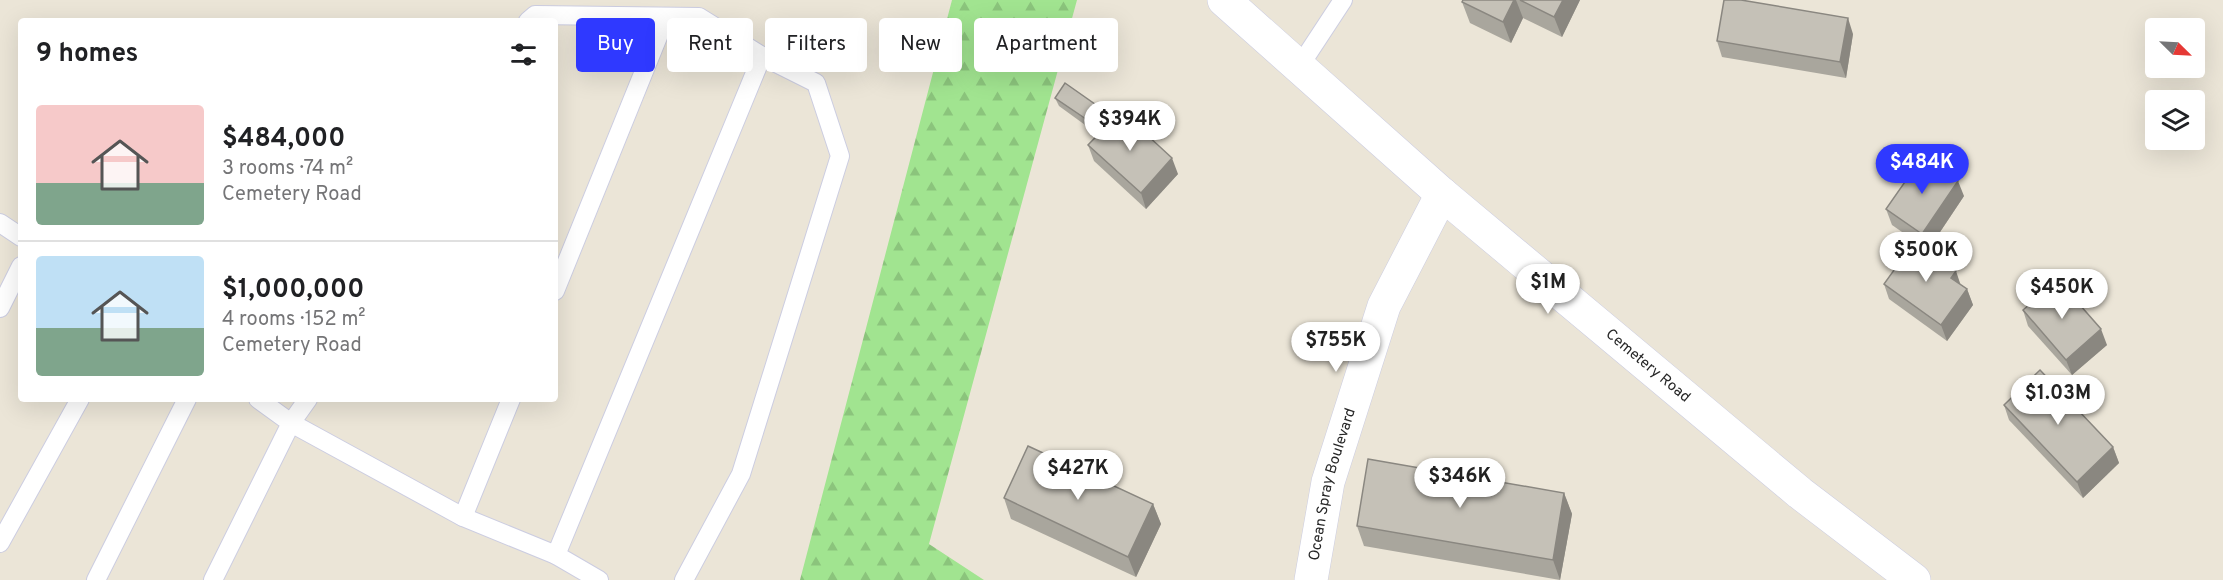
<!DOCTYPE html>
<meta charset="utf-8">
<style>
:root{--surface:#fff;--page:#f2f2f2;--text:#202124;--muted:#757577;--line:#e0e0e0;--accent:#2f39ff}
body{margin:0;font-family:Overpass,sans-serif;background:var(--page);color:var(--text);height:100vh;display:flex;flex-direction:column;font-size:22px;white-space:nowrap}
*{box-sizing:border-box;margin:0}
p{font-size:20px;color:var(--muted)}
.icon{flex:none;width:33px;height:33px;fill:none;stroke:currentColor;stroke-width:2;stroke-linecap:round;stroke-linejoin:round}
.map{position:relative;flex:1;overflow:hidden}
.sheet{position:absolute;left:18px;top:18px;width:540px;height:384px;display:flex;flex-direction:column;background:var(--surface);border-radius:6px;box-shadow:0 6px 24px #0002}
.sheet>*{flex:none}
.banner{position:absolute;left:576px;top:18px;width:570px;height:54px;display:flex;gap:12px}
.needle{width:39px;rotate:114deg}
.buttons{position:absolute;left:2145px;top:18px;display:grid;gap:12px}
.buttons a{display:grid;place-items:center;width:60px;height:60px;border-radius:6px;background:var(--surface);box-shadow:0 6px 24px #0002;font-size:30px}
.price{position:absolute;translate:-50% -51px;padding:0 14px;border-radius:21px;background:#fff;color:#222;font-size:20px;line-height:39px;filter:drop-shadow(0 2px 3px #0008)}
.price::after{content:'';position:absolute;left:50%;top:36px;width:18px;height:14px;margin-left:-9px;background:inherit;clip-path:polygon(0 0,100% 0,50% 100%)}
.price.on{background:var(--accent);color:#fff}
ul{padding:0;list-style:none}
li{display:flex;align-items:center;gap:18px;height:150px;padding:0 18px}
li+li{border-top:2px solid var(--line)}
li span{display:grid;place-items:center;flex:none;width:168px;height:120px;border-radius:6px;color:#555}
li>.icon{margin-inline-start:auto}
span .icon{width:72px;height:72px;fill:#fffc;stroke-width:1}
li b{font-size:26px}
h2{display:flex;justify-content:space-between;align-items:center;height:72px;padding:0 18px;font-size:26px}
.tag{padding:0 21px;border-radius:6px;background:var(--surface);box-shadow:0 6px 24px #0002;font-size:21px;line-height:54px}
.tag.on{background:var(--accent);color:#fff}
.map>svg:first-child{display:block}
.forest{fill:url(#forest-firs)}
.lines{fill:none;stroke-linecap:round;stroke-linejoin:round}
.service-casing{stroke:#cccde1;stroke-width:20}
.minor-casing{stroke:#cccde1;stroke-width:34}
.tertiary-casing{stroke:#cccde1;stroke-width:34}
.service{stroke:#fff;stroke-width:18}
.minor{stroke:#fff;stroke-width:33}
.tertiary{stroke:#fff;stroke-width:33}
.wall{fill:#a9a69d}
.shaded-wall{fill:#8a8780}
.building{fill:#c5c1b7;stroke:#8a8780;stroke-width:1.5}
.labels{text-anchor:middle;dominant-baseline:central;stroke-width:4.5;stroke-linejoin:round;paint-order:stroke}
.street-label{font-size:15px;fill:#272727;stroke:#fff}
</style>
<div class="map">
<svg width="2223" height="580" viewBox="0 0 2223 580">
<defs>
<pattern id="forest-firs" width="22" height="20" patternUnits="userSpaceOnUse" patternTransform="scale(1.5)"><rect width="22" height="20" fill="#a1e490"/><path d="M5 1l3.5 6h-7zM16 11l3.5 6h-7z" fill="#8bc47c"/></pattern>
</defs>
<rect width="100%" height="100%" fill="#ebe5d7"/>
<path class="forest" d="M 952,0 L 1077,0 L 929,544 L 984,580 L 800,580 Z"/>
<g class="lines">
<defs>
<g id="service">
<path d="M 528,21 L 535,15 L 699,17 L 762,56 L 816,83 L 840,156 L 741,474 L 684,580"/>
<path d="M 1299,67 L 1343,0"/>
<path d="M 0,223 L 21,237"/>
<path d="M 555,291 L 666,17"/>
<path d="M 0,308 L 21,266"/>
<path d="M 308,399 L 291,423 L 463,517 L 556,555"/>
<path d="M 463,517 L 511,399"/>
<path d="M 0,543 L 80,399"/>
<path d="M 96,580 L 187,399"/>
<path d="M 213,580 L 291,423 L 258,399"/>
<path d="M 599,580 L 556,555 L 762,56"/>
</g>
<g id="minor">
<path id="s1" d="M 1311,580 L 1328,482 L 1384,306 L 1442,194"/>
</g>
<g id="tertiary">
<path id="s2" d="M 1224,0 L 1442,194 L 1800,493 L 1914,580"/>
</g>
</defs>
<use href="#service" class="service-casing"/>
<use href="#minor" class="minor-casing"/>
<use href="#tertiary" class="tertiary-casing"/>
<use href="#service" class="service"/>
<use href="#minor" class="minor"/>
<use href="#tertiary" class="tertiary"/>
</g>
<g class="wall">
<path d="M 1463,0 L 1580,0 L 1562,37 L 1523,18 L 1511,43 L 1470,23 L 1462,2 Z"/>
<path d="M 1853,34 L 1846,78 L 1722,57 L 1717,41 Z"/>
<path d="M 1055,98 L 1102,115 L 1092,130 L 1059,106 Z"/>
<path d="M 1088,145 L 1178,174 L 1146,209 L 1094,161 Z"/>
<path d="M 1964,196 L 1928,250 L 1892,225 L 1886,209 Z"/>
<path d="M 1884,284 L 1961,285 L 1967,289 L 1973,305 L 1947,341 L 1889,299 Z"/>
<path d="M 2023,310 L 2107,345 L 2072,375 L 2028,326 Z"/>
<path d="M 2004,405 L 2113,447 L 2119,463 L 2083,498 L 2009,420 Z"/>
<path d="M 1564,493 L 1572,514 L 1560,580 L 1364,546 L 1357,526 Z"/>
<path d="M 1004,498 L 1153,504 L 1161,524 L 1136,577 L 1011,519 Z"/>
</g>
<g class="shaded-wall">
<path d="M 1514,0 L 1516,0 L 1523,18 L 1511,43 L 1503,22 Z"/>
<path d="M 1563,0 L 1580,0 L 1562,37 L 1554,17 Z"/>
<path d="M 1848,18 L 1853,34 L 1846,78 L 1840,62 Z"/>
<path d="M 1099,107 L 1102,115 L 1092,130 L 1089,121 Z"/>
<path d="M 1172,158 L 1178,174 L 1146,209 L 1141,193 Z"/>
<path d="M 1958,181 L 1964,196 L 1928,250 L 1922,234 Z"/>
<path d="M 1956,271 L 1961,286 L 1951,278 Z"/>
<path d="M 1967,289 L 1973,305 L 1947,341 L 1941,325 Z"/>
<path d="M 2101,329 L 2107,345 L 2072,375 L 2066,360 Z"/>
<path d="M 2113,447 L 2119,463 L 2083,498 L 2077,482 Z"/>
<path d="M 1564,493 L 1572,514 L 1560,580 L 1553,560 Z"/>
<path d="M 1153,504 L 1161,524 L 1136,577 L 1128,557 Z"/>
</g>
<g class="building">
<path d="M 1463,0 L 1514,0 L 1503,22 L 1462,2 Z"/>
<path d="M 1520,0 L 1563,0 L 1554,17 Z"/>
<path d="M 1724,0 L 1741,0 L 1848,18 L 1840,62 L 1717,41 Z"/>
<path d="M 1065,83 L 1099,107 L 1089,121 L 1055,98 Z"/>
<path d="M 1121,111 L 1172,158 L 1141,193 L 1088,145 Z"/>
<path d="M 1923,156 L 1958,181 L 1922,234 L 1886,209 Z"/>
<path d="M 1915,241 L 1956,271 L 1951,278 L 1967,289 L 1941,325 L 1884,284 Z"/>
<path d="M 2058,280 L 2101,329 L 2066,360 L 2023,310 Z"/>
<path d="M 2040,370 L 2113,447 L 2077,482 L 2004,405 Z"/>
<path d="M 1028,446 L 1153,504 L 1128,557 L 1004,498 Z"/>
<path d="M 1368,459 L 1564,493 L 1553,560 L 1357,526 Z"/>
</g>
<g class="labels">
<g class="street-label">
<text stroke="none"><textPath href="#s2" startOffset="560">Cemetery Road</textPath></text>
<text stroke="none"><textPath href="#s1" startOffset="98">Ocean Spray Boulevard</textPath></text>
</g>
</g>
</svg>
<div class="buttons">
<a><svg class="needle" viewBox="-14 -14 28 28"><path d="M0-13l5 13h-10z" fill="#e53935"/><path d="M0 13l5-13h-10z" fill="#757577"/></svg></a>
<a><svg class="icon" aria-label="layers" viewBox="0 0 24 24"><path d="M12 4l9 5-9 5-9-5zM3 14l9 5 9-5"/></svg></a>
</div>
<b class="price" style="left:1130px;top:152px">$394K</b>
<b class="price on" style="left:1922px;top:195px">$484K</b>
<b class="price" style="left:1926px;top:283px">$500K</b>
<b class="price" style="left:1548px;top:315px">$1M</b>
<b class="price" style="left:2062px;top:320px">$450K</b>
<b class="price" style="left:1336px;top:373px">$755K</b>
<b class="price" style="left:2058px;top:426px">$1.03M</b>
<b class="price" style="left:1078px;top:501px">$427K</b>
<b class="price" style="left:1460px;top:509px">$346K</b>
<div class="banner">
<a class="tag on">Buy</a>
<a class="tag">Rent</a>
<a class="tag">Filters</a>
<a class="tag">New</a>
<a class="tag">Apartment</a>
</div>
<section class="sheet">
<h2>9 homes<svg class="icon" aria-label="filters" viewBox="0 0 24 24"><path d="M4 7h16M4 17h16"/><circle cx="9" cy="7" r="2"/><circle cx="15" cy="17" r="2"/></svg></h2>
<ul>
<li><span style="background:linear-gradient(#f6c9c9 65%,#7fa58c 0)"><svg class="icon" aria-label="home" viewBox="0 0 24 24"><path d="M3 11l9-7 9 7M6 9v11h12V9"/></svg></span><div><b>$484,000</b><p>3 rooms · 74 m²</p><p>Cemetery Road</p></div></li>
<li><span style="background:linear-gradient(#bfe0f5 60%,#7fa58c 0)"><svg class="icon" aria-label="home" viewBox="0 0 24 24"><path d="M3 11l9-7 9 7M6 9v11h12V9"/></svg></span><div><b>$1,000,000</b><p>4 rooms · 152 m²</p><p>Cemetery Road</p></div></li>
</ul>
</section>
</div>
